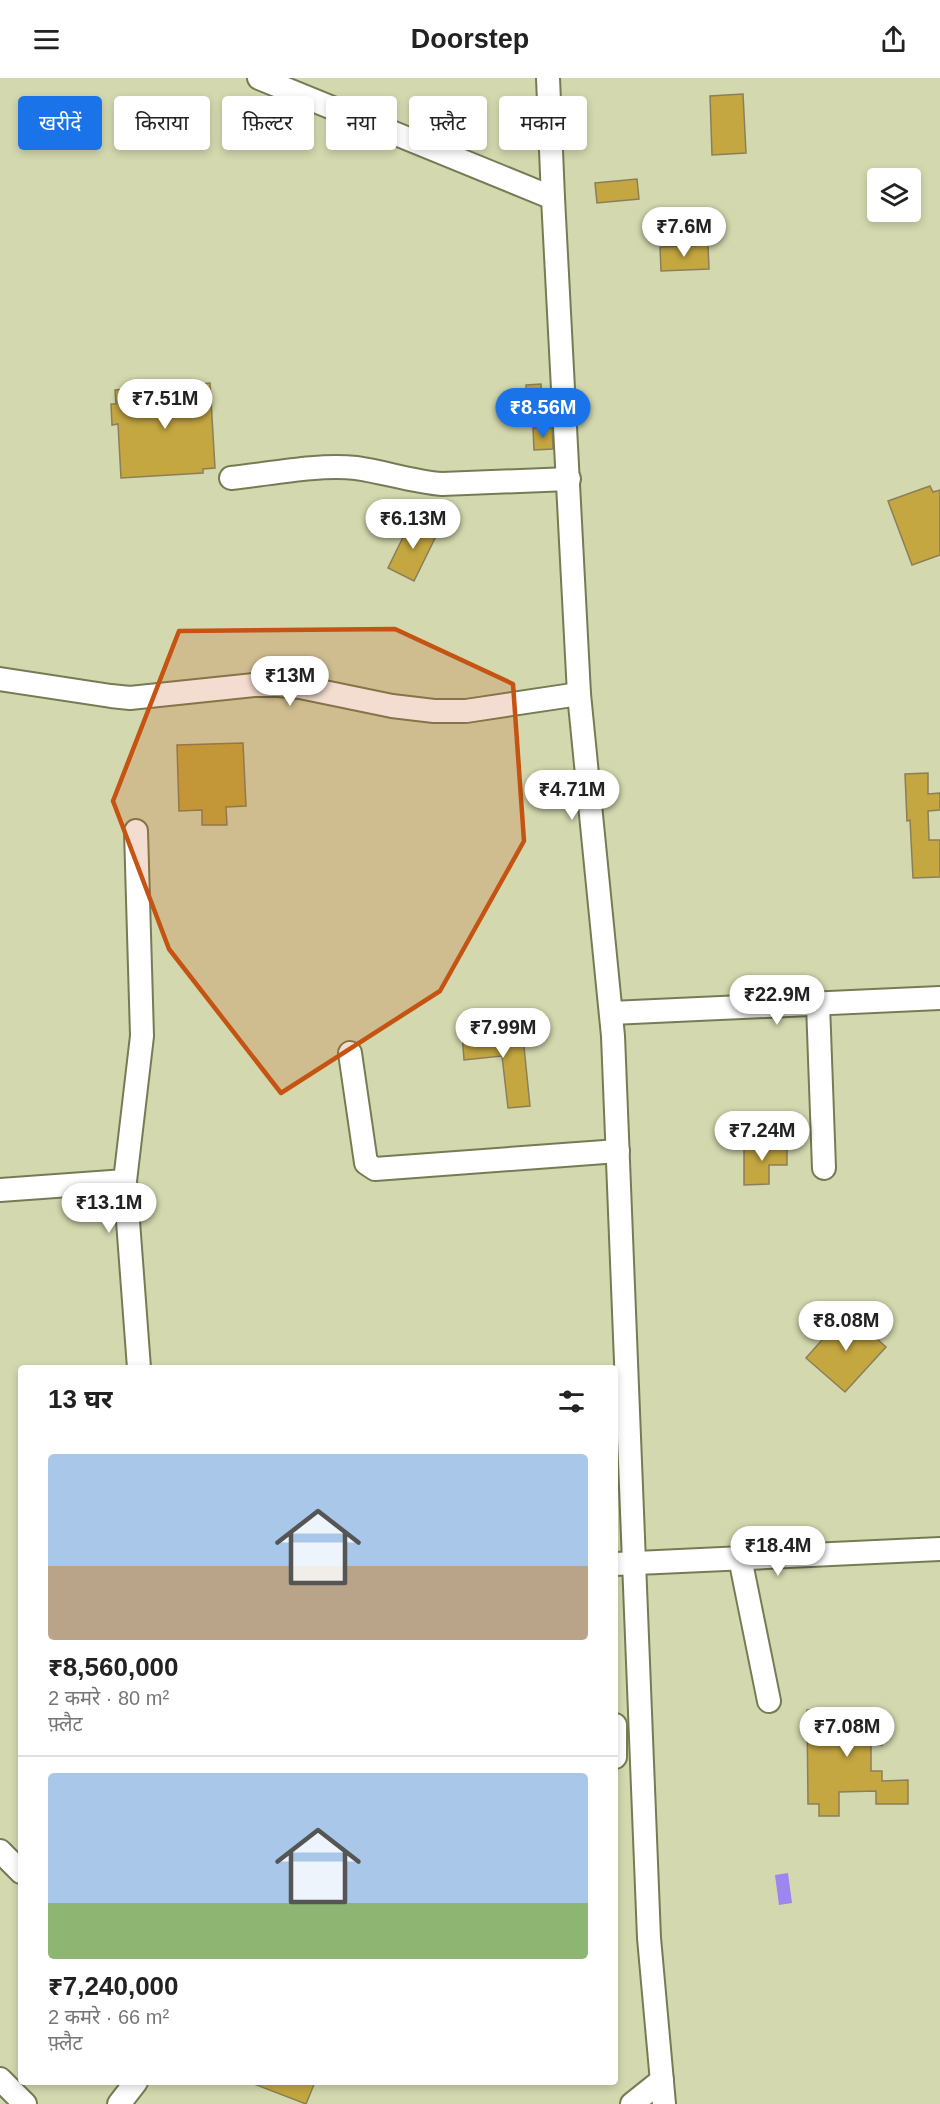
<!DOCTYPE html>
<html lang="hi">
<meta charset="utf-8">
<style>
:root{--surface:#fff;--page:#f2f2f2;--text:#222;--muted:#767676;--line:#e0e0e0;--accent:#1a73e8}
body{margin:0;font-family:Helvetica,"Noto Sans Devanagari",sans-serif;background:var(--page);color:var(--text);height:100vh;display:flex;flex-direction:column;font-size:22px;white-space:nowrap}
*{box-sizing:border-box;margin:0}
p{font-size:20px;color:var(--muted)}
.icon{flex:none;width:33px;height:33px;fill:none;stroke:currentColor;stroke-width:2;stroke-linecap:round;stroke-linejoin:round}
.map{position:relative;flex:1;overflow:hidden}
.side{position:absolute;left:18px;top:1287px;width:600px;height:720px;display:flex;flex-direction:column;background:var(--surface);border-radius:6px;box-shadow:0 3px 9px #0003}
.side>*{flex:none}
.guide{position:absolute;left:18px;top:18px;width:600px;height:54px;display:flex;gap:12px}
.controls{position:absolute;left:867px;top:90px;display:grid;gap:12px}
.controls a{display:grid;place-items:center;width:54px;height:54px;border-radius:6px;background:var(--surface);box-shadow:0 3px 9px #0003;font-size:30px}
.price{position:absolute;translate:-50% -51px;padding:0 14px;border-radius:21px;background:#fff;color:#222;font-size:20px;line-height:39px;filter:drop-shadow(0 2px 3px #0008)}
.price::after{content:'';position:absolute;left:50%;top:36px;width:18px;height:14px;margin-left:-9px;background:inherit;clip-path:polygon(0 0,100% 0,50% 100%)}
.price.selected{background:var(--accent);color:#fff}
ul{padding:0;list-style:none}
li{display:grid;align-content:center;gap:12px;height:318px;padding:0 30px}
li+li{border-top:2px solid var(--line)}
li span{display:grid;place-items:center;height:186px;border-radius:6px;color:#555}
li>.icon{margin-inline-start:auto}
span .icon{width:108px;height:108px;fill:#fffc;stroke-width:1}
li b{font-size:26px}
h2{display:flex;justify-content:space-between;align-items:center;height:72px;padding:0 30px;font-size:26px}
.chip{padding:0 21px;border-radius:6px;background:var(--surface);box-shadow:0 3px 9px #0003;font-size:21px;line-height:54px}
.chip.selected{background:var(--accent);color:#fff}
header{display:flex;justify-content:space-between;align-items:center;height:78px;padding:0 30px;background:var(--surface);font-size:27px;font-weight:800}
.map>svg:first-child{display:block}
.water{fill:#9e85f0}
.building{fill:#c4a741;stroke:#8a7f59;stroke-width:1.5}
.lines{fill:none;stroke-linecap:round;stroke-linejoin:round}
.minor-casing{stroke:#777b54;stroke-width:26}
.minor{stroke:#fff;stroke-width:22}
.marked{fill:#c55312;fill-opacity:0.2;stroke:#c55312;stroke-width:4.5;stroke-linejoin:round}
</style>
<header><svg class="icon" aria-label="menu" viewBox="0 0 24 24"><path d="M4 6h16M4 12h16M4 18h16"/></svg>Doorstep<svg class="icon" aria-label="share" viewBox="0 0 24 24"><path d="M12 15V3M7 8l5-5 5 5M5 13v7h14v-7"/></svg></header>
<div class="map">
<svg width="940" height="2026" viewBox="0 0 940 2026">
<rect width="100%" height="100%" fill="#d3d8ae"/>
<path class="water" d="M 788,1795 L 792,1825 L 779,1827 L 775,1797 Z"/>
<g class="building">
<path d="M 743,16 L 746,75 L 712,77 L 710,18 Z"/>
<path d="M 637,101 L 639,121 L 597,125 L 595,105 Z"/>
<path d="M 708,167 L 709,191 L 661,193 L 660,169 Z"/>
<path d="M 210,305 L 215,390 L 203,391 L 203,395 L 121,400 L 118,346 L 112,347 L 111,326 L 116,326 L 115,312 Z"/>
<path d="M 541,306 L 543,341 L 528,342 L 526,307 Z"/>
<path d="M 533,350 L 552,350 L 553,371 L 534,372 Z"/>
<path d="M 930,408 L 933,414 L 940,412 L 940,477 L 912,487 L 888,423 Z"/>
<path d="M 412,441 L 438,454 L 414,503 L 388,490 Z"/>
<path d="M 243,665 L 246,728 L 226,729 L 227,747 L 202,747 L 202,732 L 179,733 L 177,667 Z"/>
<path d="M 928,695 L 928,716 L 940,715 L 940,732 L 928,733 L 929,762 L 940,762 L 940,799 L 913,800 L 910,742 L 907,743 L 905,696 Z"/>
<path d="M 522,949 L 530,1028 L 508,1030 L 502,978 L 464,982 L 462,955 Z"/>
<path d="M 744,1066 L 787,1066 L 787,1087 L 769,1087 L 769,1106 L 744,1107 Z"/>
<path d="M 847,1234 L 886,1269 L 845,1314 L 806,1280 Z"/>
<path d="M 881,1631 L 881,1642 L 890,1642 L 890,1659 L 882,1659 L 882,1667 L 871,1667 L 871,1693 L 882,1693 L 882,1703 L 908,1702 L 908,1726 L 876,1726 L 876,1713 L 839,1714 L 839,1738 L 819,1738 L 819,1726 L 808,1726 L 807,1632 Z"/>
<path d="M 249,2004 L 315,2004 L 306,2026 Z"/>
</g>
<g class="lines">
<defs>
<g id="minor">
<path d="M 259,0 L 553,120"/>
<path d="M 548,0 L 553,120 L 579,616 L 613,958 L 649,1860 L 664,2026"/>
<path d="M 231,400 C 270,396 316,386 356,390 C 385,394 413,404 442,406 L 569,401"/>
<path d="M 0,601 L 111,618 L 130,620 L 254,607 L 279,607 L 300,609 L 392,628 L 434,633 L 466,633 L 579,616"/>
<path d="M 818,926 L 824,1090"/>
<path d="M 611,935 L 940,920"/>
<path d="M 350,975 L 366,1085 L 375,1091 L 618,1073"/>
<path d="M 125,1103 L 142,958 L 136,753"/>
<path d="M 0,1112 L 125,1103 L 139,1290"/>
<path d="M 740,1480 L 769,1623"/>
<path d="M 615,1486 L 940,1471"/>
<path d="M 615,1647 L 615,1679"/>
<path d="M 0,1773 L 21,1794"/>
<path d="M 0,2001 L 25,2026"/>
<path d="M 119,2026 L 136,2004"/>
<path d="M 632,2026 L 662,2002"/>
</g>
</defs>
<use href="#minor" class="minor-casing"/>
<use href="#minor" class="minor"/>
</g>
<path class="marked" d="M 395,551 L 513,606 L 524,763 L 440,913 L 281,1015 L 169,871 L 113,723 L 179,553 Z"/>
</svg>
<div class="controls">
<a><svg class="icon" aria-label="layers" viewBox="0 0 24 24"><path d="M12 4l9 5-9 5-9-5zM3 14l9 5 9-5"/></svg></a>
</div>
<b class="price" style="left:684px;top:180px">₹7.6M</b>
<b class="price" style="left:165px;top:352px">₹7.51M</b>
<b class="price selected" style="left:543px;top:361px">₹8.56M</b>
<b class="price" style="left:413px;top:472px">₹6.13M</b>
<b class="price" style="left:290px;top:629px">₹13M</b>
<b class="price" style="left:572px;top:743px">₹4.71M</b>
<b class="price" style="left:777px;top:948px">₹22.9M</b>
<b class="price" style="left:503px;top:981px">₹7.99M</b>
<b class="price" style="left:762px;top:1084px">₹7.24M</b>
<b class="price" style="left:109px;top:1156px">₹13.1M</b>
<b class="price" style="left:846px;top:1274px">₹8.08M</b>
<b class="price" style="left:778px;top:1499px">₹18.4M</b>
<b class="price" style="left:847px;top:1680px">₹7.08M</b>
<div class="guide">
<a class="chip selected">खरीदें</a>
<a class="chip">किराया</a>
<a class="chip">फ़िल्टर</a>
<a class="chip">नया</a>
<a class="chip">फ़्लैट</a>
<a class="chip">मकान</a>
</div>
<section class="side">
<h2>13 घर<svg class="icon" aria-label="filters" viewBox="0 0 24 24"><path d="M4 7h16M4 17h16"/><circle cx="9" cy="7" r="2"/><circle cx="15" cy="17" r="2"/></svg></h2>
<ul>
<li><span style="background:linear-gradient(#a9c7e8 60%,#b9a48a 0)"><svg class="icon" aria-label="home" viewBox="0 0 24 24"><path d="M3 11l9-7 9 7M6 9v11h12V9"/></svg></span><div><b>₹8,560,000</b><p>2 कमरे · 80 m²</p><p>फ़्लैट</p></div></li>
<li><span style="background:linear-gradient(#a9c7e8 70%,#8fb573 0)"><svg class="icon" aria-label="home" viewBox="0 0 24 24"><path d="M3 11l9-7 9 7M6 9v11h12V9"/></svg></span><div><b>₹7,240,000</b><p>2 कमरे · 66 m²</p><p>फ़्लैट</p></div></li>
</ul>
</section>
</div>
